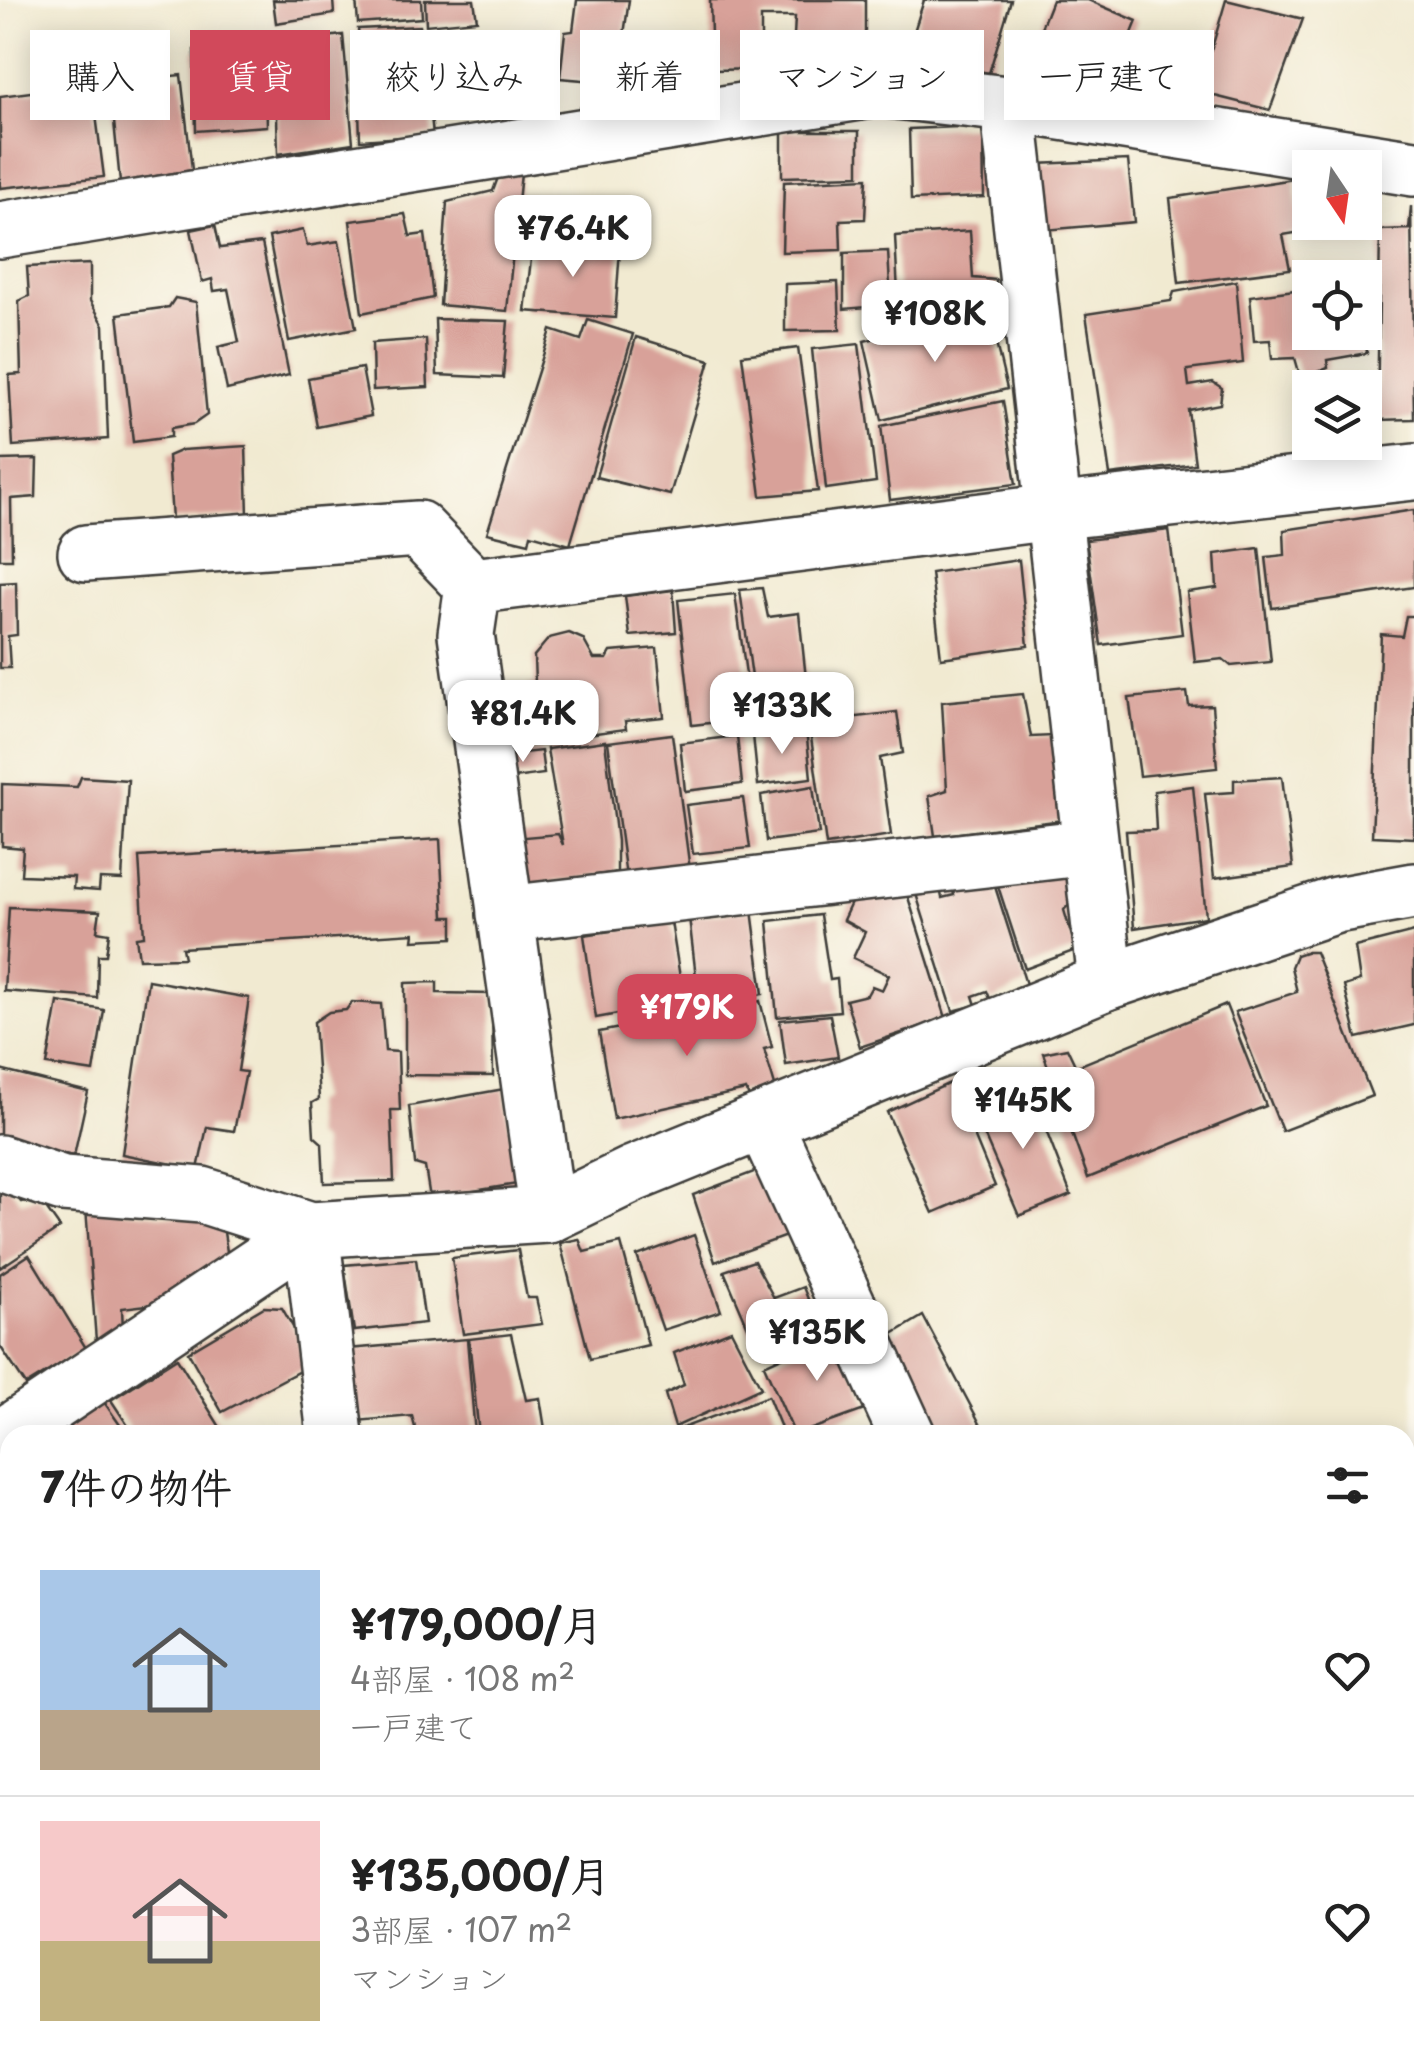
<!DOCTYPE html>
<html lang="ja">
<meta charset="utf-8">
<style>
:root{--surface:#fff;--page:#f6f6f6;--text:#222;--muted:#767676;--line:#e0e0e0;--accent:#d1495b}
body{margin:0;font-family:"Playpen Sans","Klee One",sans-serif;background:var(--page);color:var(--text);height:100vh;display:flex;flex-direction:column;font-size:38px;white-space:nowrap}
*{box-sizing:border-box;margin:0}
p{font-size:32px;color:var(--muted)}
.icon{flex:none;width:55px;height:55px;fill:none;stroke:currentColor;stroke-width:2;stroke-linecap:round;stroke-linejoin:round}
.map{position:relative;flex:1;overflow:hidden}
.sheet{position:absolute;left:0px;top:1425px;width:1415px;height:640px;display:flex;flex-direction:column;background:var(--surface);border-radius:30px 30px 0 0;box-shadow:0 5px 25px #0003}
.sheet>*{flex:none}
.top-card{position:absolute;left:30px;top:30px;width:1355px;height:90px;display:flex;gap:20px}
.needle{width:65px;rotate:167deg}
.fabs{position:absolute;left:1292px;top:150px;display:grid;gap:20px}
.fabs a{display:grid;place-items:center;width:90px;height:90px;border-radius:0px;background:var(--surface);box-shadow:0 5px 25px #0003;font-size:50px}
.price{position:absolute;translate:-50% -85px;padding:0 22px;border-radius:20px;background:#fff;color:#222;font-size:32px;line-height:65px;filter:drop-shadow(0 2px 5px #0008)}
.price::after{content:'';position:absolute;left:50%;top:60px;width:30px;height:22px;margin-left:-15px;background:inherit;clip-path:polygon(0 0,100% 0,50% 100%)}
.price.on{background:var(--accent);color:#fff}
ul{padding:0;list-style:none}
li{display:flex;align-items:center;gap:30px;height:250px;padding:0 40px}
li+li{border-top:2px solid var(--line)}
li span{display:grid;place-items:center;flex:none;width:280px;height:200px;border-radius:0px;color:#555}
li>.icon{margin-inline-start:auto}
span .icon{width:120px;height:120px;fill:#fffc;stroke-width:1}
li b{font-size:42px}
h2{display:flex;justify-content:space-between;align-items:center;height:120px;padding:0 40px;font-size:42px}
.chip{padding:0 35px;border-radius:0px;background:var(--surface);box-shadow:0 5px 25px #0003;font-size:35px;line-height:90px}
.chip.on{background:var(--accent);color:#fff}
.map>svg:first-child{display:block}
.building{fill:#d8a199}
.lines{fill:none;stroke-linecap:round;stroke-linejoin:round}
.minor-casing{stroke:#3c3b37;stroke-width:60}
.minor{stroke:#fff;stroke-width:55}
</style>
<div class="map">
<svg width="1414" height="2065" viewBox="0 0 1414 2065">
<rect width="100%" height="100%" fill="#fbf7ec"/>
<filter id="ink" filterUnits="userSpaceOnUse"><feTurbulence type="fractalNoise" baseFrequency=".01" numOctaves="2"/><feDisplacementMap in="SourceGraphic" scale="20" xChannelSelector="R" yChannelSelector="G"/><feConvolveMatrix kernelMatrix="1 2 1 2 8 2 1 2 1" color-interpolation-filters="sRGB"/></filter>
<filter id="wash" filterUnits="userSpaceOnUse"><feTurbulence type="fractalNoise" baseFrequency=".0048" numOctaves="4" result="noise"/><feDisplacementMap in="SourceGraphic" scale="40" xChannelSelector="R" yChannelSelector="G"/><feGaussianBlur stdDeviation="2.25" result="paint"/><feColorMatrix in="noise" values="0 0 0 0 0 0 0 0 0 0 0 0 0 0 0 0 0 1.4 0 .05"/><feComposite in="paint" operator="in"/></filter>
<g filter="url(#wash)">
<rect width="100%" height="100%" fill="#f1ead1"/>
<g id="blocks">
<g class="building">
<path d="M 273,0 L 333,0 L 334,14 L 276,23 Z"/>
<path d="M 356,0 L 421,0 L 422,18 L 358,23 Z"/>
<path d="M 425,0 L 474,0 L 477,20 L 426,25 Z"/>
<path d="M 577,0 L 629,0 L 617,83 L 560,78 L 565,32 L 573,31 Z"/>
<path d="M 710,0 L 865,0 L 865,54 L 793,56 L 795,17 L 761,17 L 761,69 L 712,70 Z"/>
<path d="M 924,0 L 1011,0 L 989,73 L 906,57 Z"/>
<path d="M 1052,0 L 1088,0 L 1137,21 L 1110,88 L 1028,61 Z"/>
<path d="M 1226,0 L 1303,19 L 1270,110 L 1199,92 Z"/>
<path d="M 420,26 L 422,68 L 362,73 L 358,29 Z"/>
<path d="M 343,35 L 353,143 L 278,154 L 275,43 Z"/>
<path d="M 265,45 L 267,126 L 196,131 L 194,50 Z"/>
<path d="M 145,68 L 150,78 L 181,75 L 192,170 L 120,182 L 109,71 Z"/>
<path d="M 427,77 L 433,135 L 360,140 L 358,80 Z"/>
<path d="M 92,84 L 104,177 L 0,188 L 0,96 Z"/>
<path d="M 983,126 L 984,197 L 911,200 L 909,129 Z"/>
<path d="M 782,131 L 859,131 L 859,175 L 782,177 Z"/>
<path d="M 1128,160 L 1134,222 L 1045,230 L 1036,164 Z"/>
<path d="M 521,173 L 507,311 L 440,305 L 447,202 L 493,191 L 499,175 Z"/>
<path d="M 867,178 L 865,219 L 840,220 L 841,250 L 782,252 L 784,182 Z"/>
<path d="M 1294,179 L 1301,232 L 1283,235 L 1290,269 L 1179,283 L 1170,198 Z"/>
<path d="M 1411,206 L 1414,419 L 1377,420 L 1380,230 L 1409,229 Z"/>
<path d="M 405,214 L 410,236 L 425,234 L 433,298 L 362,313 L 350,221 Z"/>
<path d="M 215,225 L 220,248 L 262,243 L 289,375 L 227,390 L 218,347 L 239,342 L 228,289 L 214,291 L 212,279 L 202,282 L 191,230 Z"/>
<path d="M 303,230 L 307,246 L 339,241 L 356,328 L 289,341 L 269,237 Z"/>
<path d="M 970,231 L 973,278 L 996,280 L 995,305 L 899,313 L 895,236 Z"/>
<path d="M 533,242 L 620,249 L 615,318 L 525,311 Z"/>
<path d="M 888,251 L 891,305 L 844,309 L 844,253 Z"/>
<path d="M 90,264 L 90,301 L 104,325 L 108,439 L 13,446 L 9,375 L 21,374 L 19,301 L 29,296 L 27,267 Z"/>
<path d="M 1236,281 L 1243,363 L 1187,370 L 1189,386 L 1213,382 L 1222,388 L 1220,404 L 1188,410 L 1195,464 L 1110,475 L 1086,314 L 1171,301 L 1174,292 Z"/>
<path d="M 838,282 L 840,330 L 785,331 L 785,284 Z"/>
<path d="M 1310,288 L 1310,332 L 1365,332 L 1367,353 L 1327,360 L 1328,368 L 1301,379 L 1295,358 L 1272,359 L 1270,340 L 1254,341 L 1250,296 Z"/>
<path d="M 175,298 L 196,302 L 207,415 L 194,424 L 171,428 L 171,437 L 133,442 L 118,314 L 169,307 Z"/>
<path d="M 988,310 L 1007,389 L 882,420 L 864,341 Z"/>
<path d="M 435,319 L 508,321 L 503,378 L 437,375 Z"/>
<path d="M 588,320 L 633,334 L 570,545 L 531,534 L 529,543 L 487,533 L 551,330 L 581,340 Z"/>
<path d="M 636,337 L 710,360 L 670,495 L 596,477 Z"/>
<path d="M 426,339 L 428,387 L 373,390 L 372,343 Z"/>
<path d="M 859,344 L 876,482 L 826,489 L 812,349 Z"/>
<path d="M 798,348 L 818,491 L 761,496 L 742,355 Z"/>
<path d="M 362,368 L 371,416 L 317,427 L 308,378 Z"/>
<path d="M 1003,401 L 1016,484 L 890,500 L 881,426 Z"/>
<path d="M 246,446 L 248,516 L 172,520 L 168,456 L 182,450 Z"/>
<path d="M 37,459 L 36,497 L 11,499 L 12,559 L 0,559 L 0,460 Z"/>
<path d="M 1414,510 L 1414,587 L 1272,608 L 1266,557 L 1285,555 L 1284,530 Z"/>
<path d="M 1169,530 L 1182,634 L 1101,645 L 1086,540 Z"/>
<path d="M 1259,548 L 1271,662 L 1231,666 L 1223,659 L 1195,662 L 1187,592 L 1217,588 L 1215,554 Z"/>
<path d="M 1019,560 L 1028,646 L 941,658 L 931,573 Z"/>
<path d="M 16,582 L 17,635 L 8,636 L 10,668 L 0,668 L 0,583 Z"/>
<path d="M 762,588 L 768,617 L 799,613 L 810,716 L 758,721 L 740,590 Z"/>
<path d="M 673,590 L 676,632 L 630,636 L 625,596 Z"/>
<path d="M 735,594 L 752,718 L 692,725 L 678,600 Z"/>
<path d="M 1406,616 L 1414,616 L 1414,838 L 1372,836 L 1381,634 L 1402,636 Z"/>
<path d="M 569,633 L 583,639 L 594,659 L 607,659 L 611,652 L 657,648 L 664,717 L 625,721 L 626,729 L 536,741 L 528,686 L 535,684 L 534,656 L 549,638 Z"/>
<path d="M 1187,692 L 1189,706 L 1212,705 L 1217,768 L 1140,776 L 1129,698 Z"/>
<path d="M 1023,694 L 1031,737 L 1053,736 L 1063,820 L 935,836 L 929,796 L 947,790 L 942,702 Z"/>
<path d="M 897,712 L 903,753 L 880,758 L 891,835 L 826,845 L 809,723 Z"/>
<path d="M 806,729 L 811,778 L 758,785 L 753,735 Z"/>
<path d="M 672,734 L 690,870 L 626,877 L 608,742 Z"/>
<path d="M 737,736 L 742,784 L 685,791 L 680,743 Z"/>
<path d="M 605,741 L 617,841 L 617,872 L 524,887 L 513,838 L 558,834 L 563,845 L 547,749 Z"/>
<path d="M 541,751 L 544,774 L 505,779 L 503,755 Z"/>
<path d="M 81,777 L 128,780 L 122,880 L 100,879 L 99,891 L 73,889 L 74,877 L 21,875 L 23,848 L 2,846 L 2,784 L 77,787 Z"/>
<path d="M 1282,777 L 1293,867 L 1214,878 L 1205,794 L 1234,792 L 1234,780 Z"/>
<path d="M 813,786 L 819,834 L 766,841 L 761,795 Z"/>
<path d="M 1193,786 L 1206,917 L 1134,928 L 1126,831 L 1156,830 L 1154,791 Z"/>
<path d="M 743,798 L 750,848 L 693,854 L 686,805 Z"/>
<path d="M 440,839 L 444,917 L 453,917 L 453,938 L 413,940 L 414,933 L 182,948 L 184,958 L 139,959 L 136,937 L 144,936 L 139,857 Z"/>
<path d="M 1066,870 L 1070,903 L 1064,910 L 1076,950 L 1025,969 L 996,880 Z"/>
<path d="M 991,874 L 1026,984 L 991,1001 L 987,991 L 973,996 L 976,1005 L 953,1011 L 916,894 L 940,888 L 942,898 L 954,895 L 950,877 Z"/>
<path d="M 858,888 L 907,894 L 946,1018 L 860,1047 L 846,1000 L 867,995 L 872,986 L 882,990 L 889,975 L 853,958 L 865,932 L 843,920 Z"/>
<path d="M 9,907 L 100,911 L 97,931 L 109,933 L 106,955 L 98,955 L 97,998 L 4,991 Z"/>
<path d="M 752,910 L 763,994 L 741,998 L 738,990 L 698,994 L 689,917 Z"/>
<path d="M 820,915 L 830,980 L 837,979 L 840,1011 L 777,1017 L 768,921 Z"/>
<path d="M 671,922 L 684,1002 L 596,1018 L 584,935 Z"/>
<path d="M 1414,932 L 1414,1025 L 1357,1038 L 1344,986 L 1360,981 L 1355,947 Z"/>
<path d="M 1305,952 L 1315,952 L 1372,1096 L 1282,1131 L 1235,1012 L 1297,992 L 1291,967 L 1296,955 Z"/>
<path d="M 148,980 L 249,998 L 238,1071 L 246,1072 L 234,1131 L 207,1127 L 198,1169 L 122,1154 Z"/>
<path d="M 437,982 L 437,993 L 492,994 L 493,1076 L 405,1075 L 405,983 Z"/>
<path d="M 760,1001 L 772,1047 L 764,1049 L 776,1089 L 750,1099 L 746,1090 L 614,1119 L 599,1032 Z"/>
<path d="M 58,1002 L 104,1010 L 94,1072 L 47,1065 Z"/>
<path d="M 352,1002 L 381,1004 L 385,1051 L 398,1052 L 400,1110 L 391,1110 L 394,1181 L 324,1183 L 322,1143 L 314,1136 L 312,1103 L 319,1099 L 314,1022 L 329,1012 L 346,1010 Z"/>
<path d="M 1226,1005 L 1266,1106 L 1088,1178 L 1043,1053 L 1067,1048 L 1076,1067 Z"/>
<path d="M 830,1015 L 838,1057 L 786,1065 L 780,1020 Z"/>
<path d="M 0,1070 L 88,1092 L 74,1156 L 0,1141 Z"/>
<path d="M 952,1082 L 995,1186 L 933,1213 L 887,1112 Z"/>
<path d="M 504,1089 L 517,1184 L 430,1198 L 425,1167 L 415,1164 L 409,1106 Z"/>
<path d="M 1030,1089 L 1071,1195 L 1019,1216 L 973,1109 Z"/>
<path d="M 767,1167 L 797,1232 L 715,1262 L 693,1195 Z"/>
<path d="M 0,1188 L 10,1188 L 21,1202 L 38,1197 L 60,1228 L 0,1268 Z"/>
<path d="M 86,1208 L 201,1219 L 223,1226 L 228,1258 L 163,1303 L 122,1308 L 123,1331 L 96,1341 Z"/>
<path d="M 694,1235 L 721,1311 L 663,1330 L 637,1256 Z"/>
<path d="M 579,1239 L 584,1252 L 621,1243 L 648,1345 L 590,1359 L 560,1243 Z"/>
<path d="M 518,1250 L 527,1298 L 536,1298 L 542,1324 L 463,1334 L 452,1258 Z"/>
<path d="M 29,1255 L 86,1348 L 26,1385 L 0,1346 L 0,1274 Z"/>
<path d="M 416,1259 L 425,1323 L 354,1331 L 344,1265 Z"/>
<path d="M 754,1261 L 774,1298 L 803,1287 L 818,1323 L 757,1348 L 724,1271 Z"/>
<path d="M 264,1307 L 282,1308 L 298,1336 L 305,1368 L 222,1412 L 188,1352 Z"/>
<path d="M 923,1316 L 986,1435 L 930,1435 L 878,1343 Z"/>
<path d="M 731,1330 L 761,1388 L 675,1427 L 665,1394 L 684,1385 L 674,1353 Z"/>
<path d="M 838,1331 L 870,1408 L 795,1435 L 764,1365 Z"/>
<path d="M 511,1334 L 526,1400 L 540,1398 L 545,1429 L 554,1428 L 555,1435 L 479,1435 L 469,1339 Z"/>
<path d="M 467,1339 L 475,1435 L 417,1435 L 412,1416 L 357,1421 L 348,1349 Z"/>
<path d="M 177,1358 L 225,1435 L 134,1435 L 111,1400 Z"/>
<path d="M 768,1396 L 784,1435 L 679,1435 L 677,1430 Z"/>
<path d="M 104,1402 L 127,1435 L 53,1435 Z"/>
<path d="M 10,1472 L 10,1581 L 0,1565 L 0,1478 Z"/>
<path d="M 1414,1542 L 1414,1700 L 1405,1694 L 1405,1555 Z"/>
<path d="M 10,1750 L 10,1821 L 0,1816 L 0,1767 Z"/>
<path d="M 1414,1840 L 1414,2065 L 1294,2065 L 1279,2055 L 1405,2055 L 1405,1852 Z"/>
<path d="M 10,1857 L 10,1897 L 0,1890 L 0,1871 Z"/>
<path d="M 10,2055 L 83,2055 L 82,2065 L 8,2065 Z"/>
<path d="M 119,2055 L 171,2055 L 172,2065 L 119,2065 Z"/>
<path d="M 190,2055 L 241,2055 L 242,2065 L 191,2065 Z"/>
<path d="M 273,2055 L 335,2055 L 330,2065 L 274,2065 Z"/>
<path d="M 440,2055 L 552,2055 L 548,2065 L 463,2065 Z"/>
<path d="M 728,2055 L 773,2055 L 767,2065 L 743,2065 Z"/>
<path d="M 885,2055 L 936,2055 L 950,2065 L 877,2065 Z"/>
<path d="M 1068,2055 L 1150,2055 L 1141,2065 L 1079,2065 Z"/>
</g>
</g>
</g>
<g filter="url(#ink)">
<use href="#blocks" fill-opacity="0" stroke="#3c3b37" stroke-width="2.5"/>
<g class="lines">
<defs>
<g id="minor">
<path d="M 1008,104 L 1106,982"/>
<path d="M 0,230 L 879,89 L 1024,106 L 1414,168"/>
<path d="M 86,553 L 418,529 L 473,586"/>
<path d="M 505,914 L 1090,847"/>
<path d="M 764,1122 L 907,1435"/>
<path d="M 0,1163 L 63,1184 L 202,1195 L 311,1230 L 548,1215 L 633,1174 L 1106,982 L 1336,905 L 1414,891"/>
<path d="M 548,1215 L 466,634 L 473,586 L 1052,512 L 1414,472"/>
<path d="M 311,1230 L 335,1435"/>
<path d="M 0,1439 L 311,1230"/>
<path d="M 1405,1503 L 1414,1489"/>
<path d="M 1405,1811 L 1414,1816"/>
<path d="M 611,2055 L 627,2065"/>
<path d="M 1237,2055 L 1253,2065"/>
<path d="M 999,2065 L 1008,2055"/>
</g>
</defs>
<use href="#minor" class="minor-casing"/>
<use href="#minor" class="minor"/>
</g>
</g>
</svg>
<div class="fabs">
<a><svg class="needle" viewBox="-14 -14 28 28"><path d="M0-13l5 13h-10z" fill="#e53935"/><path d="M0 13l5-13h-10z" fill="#767676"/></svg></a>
<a><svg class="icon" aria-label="locate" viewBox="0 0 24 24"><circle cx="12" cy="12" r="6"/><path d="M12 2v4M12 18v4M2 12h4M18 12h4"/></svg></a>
<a><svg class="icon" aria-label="layers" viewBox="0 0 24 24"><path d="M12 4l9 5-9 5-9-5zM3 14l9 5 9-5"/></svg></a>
</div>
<b class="price" style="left:573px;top:280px">¥76.4K</b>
<b class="price" style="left:935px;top:365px">¥108K</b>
<b class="price" style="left:782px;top:757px">¥133K</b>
<b class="price" style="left:523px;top:765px">¥81.4K</b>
<b class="price on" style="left:687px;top:1059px">¥179K</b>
<b class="price" style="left:1023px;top:1152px">¥145K</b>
<b class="price" style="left:817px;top:1384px">¥135K</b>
<div class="top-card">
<a class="chip">購入</a>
<a class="chip on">賃貸</a>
<a class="chip">絞り込み</a>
<a class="chip">新着</a>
<a class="chip">マンション</a>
<a class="chip">一戸建て</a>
</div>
<section class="sheet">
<h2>7件の物件<svg class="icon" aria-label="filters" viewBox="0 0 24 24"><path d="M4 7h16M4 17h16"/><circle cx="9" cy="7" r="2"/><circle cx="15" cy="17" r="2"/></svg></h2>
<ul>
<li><span style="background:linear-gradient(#a9c7e8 70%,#b9a48a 0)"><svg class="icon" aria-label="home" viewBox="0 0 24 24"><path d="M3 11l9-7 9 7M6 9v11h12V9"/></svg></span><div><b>¥179,000/月</b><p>4部屋 · 108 m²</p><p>一戸建て</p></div><svg class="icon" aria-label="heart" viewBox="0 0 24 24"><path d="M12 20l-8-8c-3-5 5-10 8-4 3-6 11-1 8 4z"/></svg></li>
<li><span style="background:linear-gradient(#f6c9c9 60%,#c2b280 0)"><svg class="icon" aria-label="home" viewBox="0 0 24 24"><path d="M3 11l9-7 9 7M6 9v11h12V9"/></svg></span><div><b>¥135,000/月</b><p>3部屋 · 107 m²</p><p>マンション</p></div><svg class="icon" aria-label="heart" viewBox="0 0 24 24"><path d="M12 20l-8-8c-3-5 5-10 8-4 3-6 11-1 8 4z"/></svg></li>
</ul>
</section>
</div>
